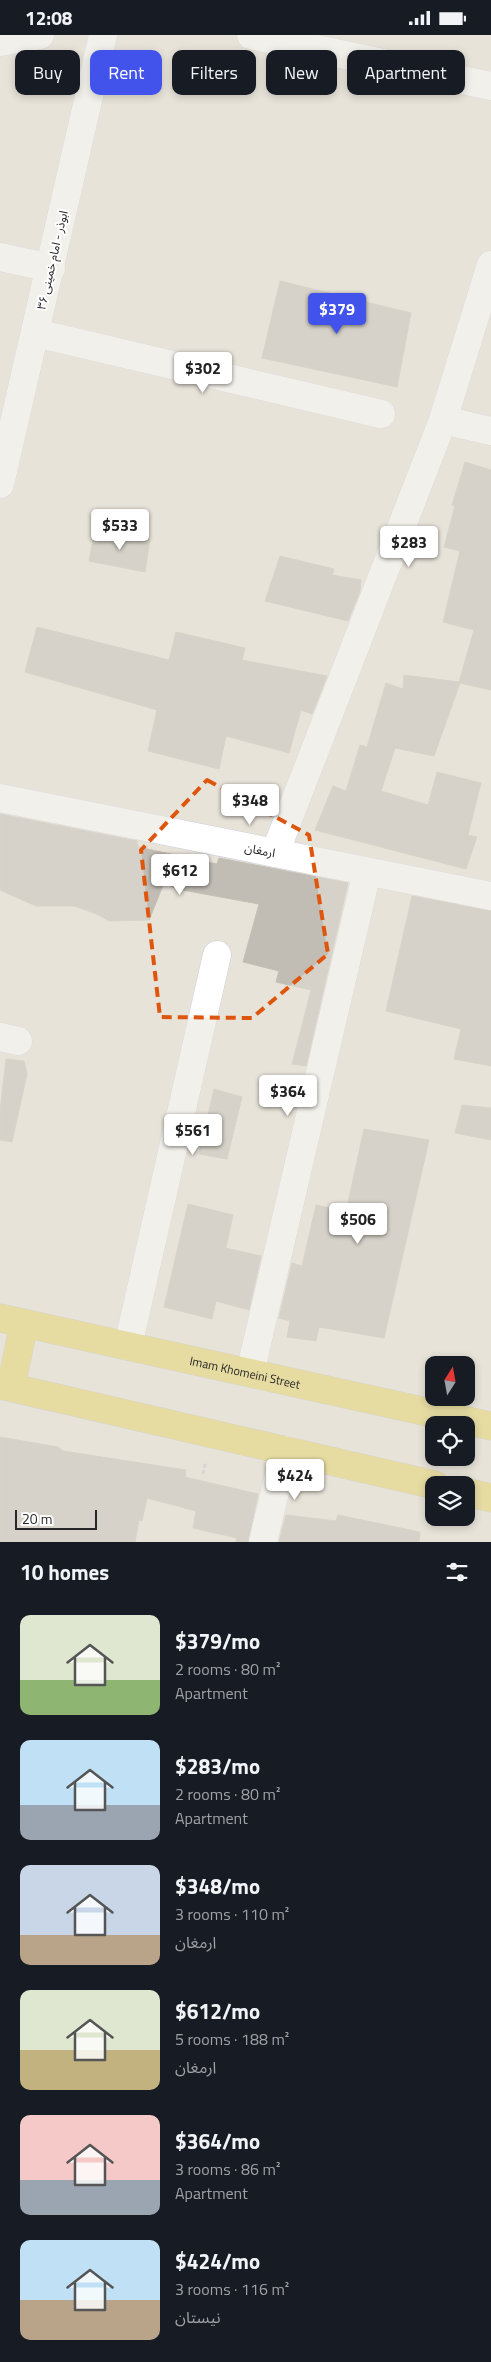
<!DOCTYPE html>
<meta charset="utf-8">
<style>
:root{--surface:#171b24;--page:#20242c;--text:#f1f3f6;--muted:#9ea1a6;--accent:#4253ec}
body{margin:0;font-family:"Titillium Web","Noto Sans Arabic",sans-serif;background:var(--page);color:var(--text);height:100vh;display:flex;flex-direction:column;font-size:19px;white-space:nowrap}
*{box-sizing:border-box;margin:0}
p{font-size:16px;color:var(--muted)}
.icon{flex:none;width:28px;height:28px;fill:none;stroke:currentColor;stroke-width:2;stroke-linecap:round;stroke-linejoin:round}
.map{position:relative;height:1507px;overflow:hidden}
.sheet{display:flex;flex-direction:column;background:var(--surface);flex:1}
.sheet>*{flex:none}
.banner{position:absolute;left:15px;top:15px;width:461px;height:45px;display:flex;gap:10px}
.needle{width:32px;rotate:11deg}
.tools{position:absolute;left:425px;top:1321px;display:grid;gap:10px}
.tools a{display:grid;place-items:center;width:50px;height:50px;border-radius:10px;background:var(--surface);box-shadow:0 2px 8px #0003;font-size:25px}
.scale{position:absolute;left:15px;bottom:12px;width:82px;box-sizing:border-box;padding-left:5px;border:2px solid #272727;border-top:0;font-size:14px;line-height:18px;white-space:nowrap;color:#272727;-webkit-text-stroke:4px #fff;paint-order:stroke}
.price{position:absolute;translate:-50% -42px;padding:0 11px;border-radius:5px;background:#fff;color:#222;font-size:16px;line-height:32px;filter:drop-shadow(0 1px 2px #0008)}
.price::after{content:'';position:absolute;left:50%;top:30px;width:15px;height:11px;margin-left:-8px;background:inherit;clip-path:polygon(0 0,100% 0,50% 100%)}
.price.on{background:var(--accent);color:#fff}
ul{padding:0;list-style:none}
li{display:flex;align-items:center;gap:15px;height:125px;padding:0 20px}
li span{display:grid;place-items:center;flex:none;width:140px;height:100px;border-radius:10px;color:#555}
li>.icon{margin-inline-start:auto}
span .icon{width:60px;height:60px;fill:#fffc;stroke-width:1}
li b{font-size:21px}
h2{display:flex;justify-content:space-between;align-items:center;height:60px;padding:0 20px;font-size:21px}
.chip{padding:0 18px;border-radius:10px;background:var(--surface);box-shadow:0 2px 8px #0003;font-size:18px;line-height:45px}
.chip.on{background:var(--accent);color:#fff}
.status{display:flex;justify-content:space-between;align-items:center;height:35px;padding:0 25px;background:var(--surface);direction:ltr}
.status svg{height:14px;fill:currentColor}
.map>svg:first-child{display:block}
.building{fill:#c1bdb5;stroke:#c3bfb3}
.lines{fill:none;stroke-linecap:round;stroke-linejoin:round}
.minor-casing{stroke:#ced0df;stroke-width:29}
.major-casing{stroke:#c3c3c3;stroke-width:29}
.path{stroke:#c3c3c3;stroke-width:3;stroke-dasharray:4 2.5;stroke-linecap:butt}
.minor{stroke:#fff;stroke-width:28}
.major{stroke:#e5d261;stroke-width:28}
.marked{fill:none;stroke:#de560d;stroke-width:4;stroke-dasharray:10 6;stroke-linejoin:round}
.labels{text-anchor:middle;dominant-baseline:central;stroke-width:4;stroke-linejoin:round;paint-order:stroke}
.street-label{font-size:12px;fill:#272727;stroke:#fff}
</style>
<div class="status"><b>12:08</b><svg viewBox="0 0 49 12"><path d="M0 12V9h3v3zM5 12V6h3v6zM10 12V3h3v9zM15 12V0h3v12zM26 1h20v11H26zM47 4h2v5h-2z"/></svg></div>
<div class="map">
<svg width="491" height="1507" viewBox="0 0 491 1507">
<rect width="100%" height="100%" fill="#e8e3d9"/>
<g class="building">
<path d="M 280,246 L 411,278 L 397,352 L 262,323 Z"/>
<path d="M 465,427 L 491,435 L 491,655 L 460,648 L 434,721 L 395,713 L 381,756 L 428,770 L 437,737 L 481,748 L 468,800 L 477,802 L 466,834 L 315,795 L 333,751 L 346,756 L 360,710 L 367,712 L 386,648 L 403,654 L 404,640 L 459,647 L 474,595 L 443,587 L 460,516 L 444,512 L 455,471 L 452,470 Z"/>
<path d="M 95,495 L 150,504 L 145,537 L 89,526 Z"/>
<path d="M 280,521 L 334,534 L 332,540 L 361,545 L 360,556 L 348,586 L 265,566 Z"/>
<path d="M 37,592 L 169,625 L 176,597 L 245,613 L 242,625 L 327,641 L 312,679 L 301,675 L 289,718 L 226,701 L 219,734 L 148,716 L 157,675 L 25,637 Z"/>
<path d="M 0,779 L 137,806 L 138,812 L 217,829 L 219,823 L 348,848 L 306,1031 L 292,1029 L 311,955 L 276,947 L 279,936 L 243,927 L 259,869 L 177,854 L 164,848 L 149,885 L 109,886 L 97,879 L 74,871 L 36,871 L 0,855 Z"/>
<path d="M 412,861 L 491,876 L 491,1031 L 454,1024 L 461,994 L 386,976 Z"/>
<path d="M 6,1024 L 24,1026 L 27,1039 L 12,1107 L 0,1105 L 0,1076 Z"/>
<path d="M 214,1054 L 242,1062 L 227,1124 L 199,1119 Z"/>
<path d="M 462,1070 L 491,1073 L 491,1105 L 455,1098 Z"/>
<path d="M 364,1094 L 429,1105 L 384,1303 L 319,1292 L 316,1306 L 287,1302 L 290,1286 L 279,1283 L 292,1228 L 302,1231 L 316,1170 L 346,1177 Z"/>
<path d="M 188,1169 L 233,1180 L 226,1213 L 261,1221 L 249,1275 L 216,1266 L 212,1284 L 164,1272 Z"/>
<path d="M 0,1402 L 58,1412 L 63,1416 L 186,1435 L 185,1442 L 258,1459 L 248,1507 L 236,1507 L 237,1503 L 193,1493 L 196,1476 L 147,1463 L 142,1486 L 139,1485 L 135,1507 L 0,1507 Z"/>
<path d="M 286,1480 L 336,1486 L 338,1480 L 420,1497 L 419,1507 L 279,1507 Z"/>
</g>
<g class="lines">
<defs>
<g id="minor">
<path d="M 251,0 L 491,51"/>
<path d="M 0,7 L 40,0"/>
<path d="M 0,222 L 51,233"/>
<path d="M 36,298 L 381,379"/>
<path d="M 443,385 L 491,396"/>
<path d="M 0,449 L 103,0"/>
<path d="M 0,763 L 491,861"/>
<path d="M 275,818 L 443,385 L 491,230"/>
<path d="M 0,1002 L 18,1006"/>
<path d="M 128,1311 L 217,920"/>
<path d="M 250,1338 L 367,837"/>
<path d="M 263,1507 L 285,1415"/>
</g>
<g id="major">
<path id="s1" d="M 0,1283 L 491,1391"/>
<path d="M 0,1350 L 435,1450"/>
<path d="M 11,1352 L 24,1288"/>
<path d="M 466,1457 L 491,1463"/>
</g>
</defs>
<use href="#minor" class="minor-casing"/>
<use href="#major" class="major-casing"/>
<path class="path" d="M 203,1439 L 206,1426"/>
<use href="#minor" class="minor"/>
<use href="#major" class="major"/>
</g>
<path d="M0 0H491V1507H0ZM 207,745 L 309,800 L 328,919 L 252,983 L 160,982 L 141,815 Z" fill="#e8e3d9" fill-opacity=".55" fill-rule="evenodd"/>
<path class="marked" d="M 207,745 L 309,800 L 328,919 L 252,983 L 160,982 L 141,815 Z"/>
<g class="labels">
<g class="street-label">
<text transform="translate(52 225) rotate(-77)">ابوذر - امام خمینی ۳۶</text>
<text transform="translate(260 815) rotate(11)">ارمغان</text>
<text stroke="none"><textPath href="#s1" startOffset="251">Imam Khomeini Street</textPath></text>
</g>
</g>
</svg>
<div class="tools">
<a><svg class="needle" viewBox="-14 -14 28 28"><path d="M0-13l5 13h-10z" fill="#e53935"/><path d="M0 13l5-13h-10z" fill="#9ea1a6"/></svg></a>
<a><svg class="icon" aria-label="locate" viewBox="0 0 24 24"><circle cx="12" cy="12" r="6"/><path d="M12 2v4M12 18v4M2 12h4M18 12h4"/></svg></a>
<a><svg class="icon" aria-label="layers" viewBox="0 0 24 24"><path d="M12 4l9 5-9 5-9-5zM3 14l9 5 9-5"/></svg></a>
</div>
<div class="scale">20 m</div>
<b class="price on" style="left:337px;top:300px">$379</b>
<b class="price" style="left:203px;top:359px">$302</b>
<b class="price" style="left:120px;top:516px">$533</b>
<b class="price" style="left:409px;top:533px">$283</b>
<b class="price" style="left:250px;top:791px">$348</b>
<b class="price" style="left:180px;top:861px">$612</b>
<b class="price" style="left:288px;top:1082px">$364</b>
<b class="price" style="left:193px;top:1121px">$561</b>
<b class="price" style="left:358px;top:1210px">$506</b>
<b class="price" style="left:295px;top:1466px">$424</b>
<div class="banner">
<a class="chip">Buy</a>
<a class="chip on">Rent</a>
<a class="chip">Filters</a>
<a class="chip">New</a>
<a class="chip">Apartment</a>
</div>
</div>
<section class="sheet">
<h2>10 homes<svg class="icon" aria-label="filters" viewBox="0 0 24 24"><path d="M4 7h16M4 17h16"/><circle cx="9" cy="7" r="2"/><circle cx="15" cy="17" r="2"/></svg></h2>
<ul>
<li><span style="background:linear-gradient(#dfe7d0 65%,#8fb573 0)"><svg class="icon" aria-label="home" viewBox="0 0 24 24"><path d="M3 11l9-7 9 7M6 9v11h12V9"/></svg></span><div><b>$379/mo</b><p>2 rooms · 80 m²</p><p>Apartment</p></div></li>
<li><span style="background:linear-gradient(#bfe0f5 65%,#9aa5b1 0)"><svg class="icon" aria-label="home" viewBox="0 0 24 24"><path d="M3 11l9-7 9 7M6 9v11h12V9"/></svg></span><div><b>$283/mo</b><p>2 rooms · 80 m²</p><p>Apartment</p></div></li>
<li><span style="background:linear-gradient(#c9d6e8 70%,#b9a48a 0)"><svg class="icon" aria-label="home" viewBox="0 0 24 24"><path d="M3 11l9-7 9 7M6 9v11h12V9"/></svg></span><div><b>$348/mo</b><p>3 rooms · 110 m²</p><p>ارمغان</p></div></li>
<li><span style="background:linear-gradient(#dfe7d0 60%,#c2b280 0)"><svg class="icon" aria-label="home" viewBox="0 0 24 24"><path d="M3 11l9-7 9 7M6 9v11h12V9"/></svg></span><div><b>$612/mo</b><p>5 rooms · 188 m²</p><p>ارمغان</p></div></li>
<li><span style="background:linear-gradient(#f6c9c9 65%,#9aa5b1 0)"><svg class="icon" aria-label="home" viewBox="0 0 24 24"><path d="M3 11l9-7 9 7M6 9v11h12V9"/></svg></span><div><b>$364/mo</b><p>3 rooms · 86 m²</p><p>Apartment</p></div></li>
<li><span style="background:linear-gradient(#bfe0f5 60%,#b9a48a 0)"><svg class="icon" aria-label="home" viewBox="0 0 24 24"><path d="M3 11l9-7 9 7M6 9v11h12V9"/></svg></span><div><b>$424/mo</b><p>3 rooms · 116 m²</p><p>نیستان</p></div></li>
</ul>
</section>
